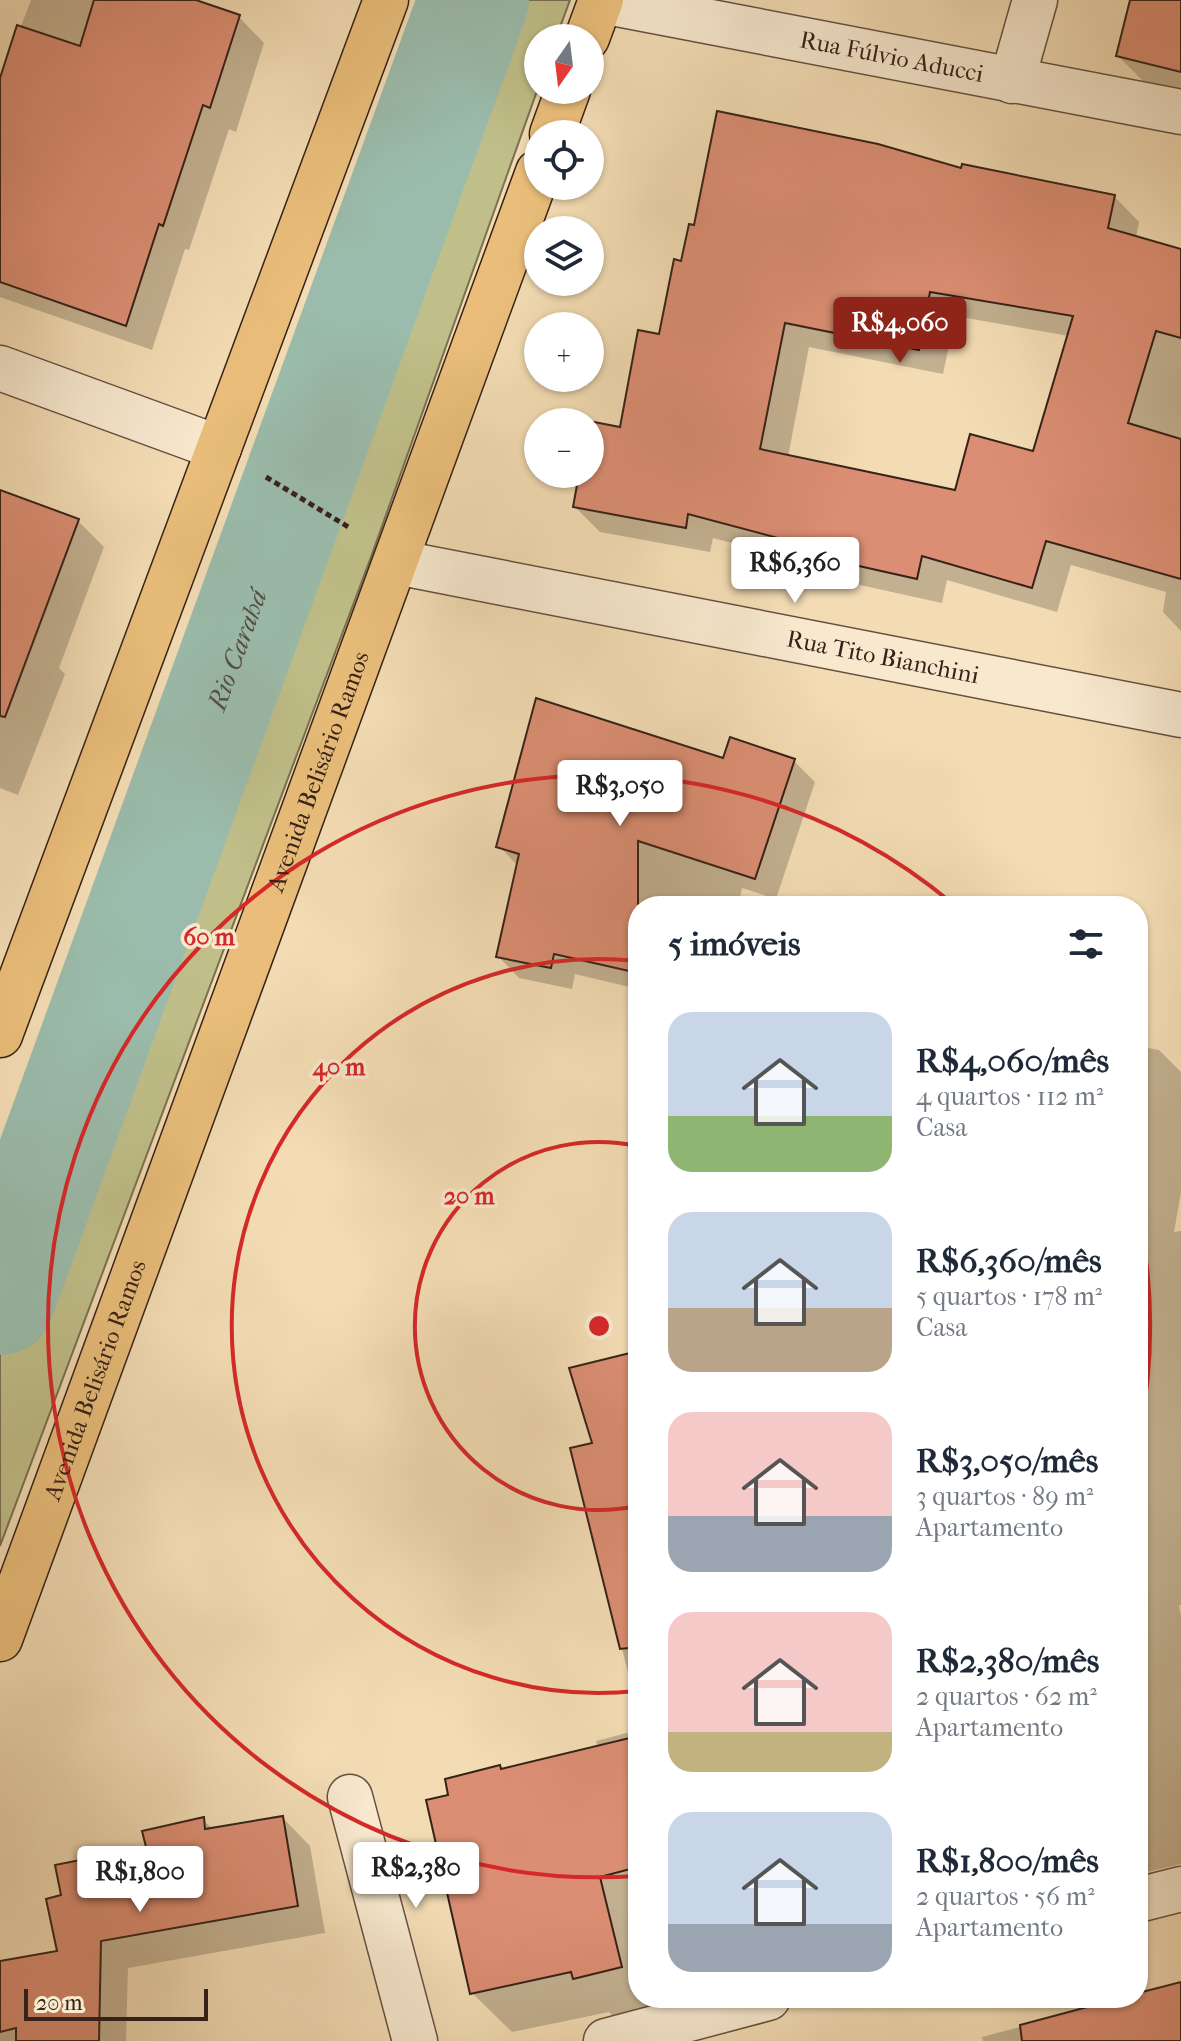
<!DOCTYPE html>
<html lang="pt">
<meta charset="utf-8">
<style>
:root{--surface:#fff;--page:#f6f6f7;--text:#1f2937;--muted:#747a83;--accent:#8f2418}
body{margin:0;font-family:"IM FELL French Canon",serif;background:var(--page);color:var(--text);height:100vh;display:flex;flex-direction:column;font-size:30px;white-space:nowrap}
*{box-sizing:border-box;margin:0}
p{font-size:26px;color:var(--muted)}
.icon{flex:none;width:44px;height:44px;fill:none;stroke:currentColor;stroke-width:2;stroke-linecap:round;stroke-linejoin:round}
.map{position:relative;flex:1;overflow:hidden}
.drawer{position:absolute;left:628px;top:896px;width:520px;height:1112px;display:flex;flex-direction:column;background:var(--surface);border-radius:32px;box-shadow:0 2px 6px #0004}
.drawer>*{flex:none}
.needle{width:52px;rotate:194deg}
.buttons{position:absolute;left:524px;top:24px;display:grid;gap:16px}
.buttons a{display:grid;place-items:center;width:80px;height:80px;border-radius:50%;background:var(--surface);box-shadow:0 2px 6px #0004;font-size:40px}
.scale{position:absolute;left:24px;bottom:20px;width:184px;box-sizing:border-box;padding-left:8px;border:4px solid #362219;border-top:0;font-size:22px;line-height:28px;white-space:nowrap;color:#362219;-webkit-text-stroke:6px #f7e8ce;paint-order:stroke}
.price{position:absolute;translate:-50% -68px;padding:0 18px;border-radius:8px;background:#fff;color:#222;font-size:26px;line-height:52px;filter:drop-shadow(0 2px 4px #0008)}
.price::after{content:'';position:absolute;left:50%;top:48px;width:24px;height:18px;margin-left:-12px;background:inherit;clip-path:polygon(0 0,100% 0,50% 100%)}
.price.selected{background:var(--accent);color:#fff}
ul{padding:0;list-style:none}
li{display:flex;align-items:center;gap:24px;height:200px;padding:0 40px}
li span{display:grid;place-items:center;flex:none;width:224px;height:160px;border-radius:24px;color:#555}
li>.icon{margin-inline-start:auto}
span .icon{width:96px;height:96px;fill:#fffc;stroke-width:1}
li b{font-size:34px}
h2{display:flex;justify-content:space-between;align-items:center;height:96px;padding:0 40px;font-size:34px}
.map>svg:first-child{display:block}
.green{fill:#c0bf89;stroke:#7b7051;stroke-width:2}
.shadow{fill:#0003;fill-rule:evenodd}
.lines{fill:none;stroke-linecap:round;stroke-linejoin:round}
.river{stroke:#9bbcac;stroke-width:110}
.building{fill:#db8e73;stroke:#362219;stroke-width:2;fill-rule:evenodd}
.street-casing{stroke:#655040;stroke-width:47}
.primary-casing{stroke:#362219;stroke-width:47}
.path{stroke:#362219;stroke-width:5;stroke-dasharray:6 4;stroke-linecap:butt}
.street{stroke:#f7e8ce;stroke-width:44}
.primary{stroke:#eabe7a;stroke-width:44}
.ring{fill:none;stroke:#d62828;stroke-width:4}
.labels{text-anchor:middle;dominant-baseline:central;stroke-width:7;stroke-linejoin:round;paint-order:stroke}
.street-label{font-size:24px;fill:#362219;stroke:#f7e8ce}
.water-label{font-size:26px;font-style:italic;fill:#545045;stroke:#f7e8ce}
.centre{fill:#d62828;stroke:#f7e8ce;stroke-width:4}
.ring-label{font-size:24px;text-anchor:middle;font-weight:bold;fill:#d62828;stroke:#f7e8ce;stroke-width:7;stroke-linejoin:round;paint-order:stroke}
</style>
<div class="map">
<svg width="1181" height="2041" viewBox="0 0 1181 2041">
<rect width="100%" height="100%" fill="#f3dcb4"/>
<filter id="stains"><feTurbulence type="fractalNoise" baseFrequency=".0025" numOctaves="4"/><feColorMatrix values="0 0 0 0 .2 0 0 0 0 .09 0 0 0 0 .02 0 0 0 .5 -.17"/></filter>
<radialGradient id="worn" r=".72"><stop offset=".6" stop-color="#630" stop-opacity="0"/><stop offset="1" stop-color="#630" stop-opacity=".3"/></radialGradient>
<path class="green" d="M 433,0 L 570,0 L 556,38 L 538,38 L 538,88 L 371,557 L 0,1546 L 0,1161 Z"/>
<g class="shadow">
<path d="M 31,0 L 190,0 L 239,17 L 264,43 L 236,132 L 229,129 L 189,250 L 185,249 L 152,350 L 0,297 L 0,81 Z"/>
<path d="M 1132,0 L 1181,0 L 1181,90 L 1143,81 L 1118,56 Z"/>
<path d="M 963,170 L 1114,196 L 1139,222 L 1136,238 L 1181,251 L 1181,631 L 1163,612 L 1166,592 L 1071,565 L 1057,612 L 947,580 L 942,603 L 860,585 L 849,574 L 713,538 L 710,552 L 600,532 L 575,507 L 581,474 L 590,474 L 621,429 L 661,336 L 683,263 ZM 955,316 L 1069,336 L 1035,454 L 956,493 L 788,457 L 809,347 L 943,374 Z"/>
<path d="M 0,492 L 78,521 L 104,547 L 59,668 L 65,674 L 18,795 L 0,788 Z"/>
<path d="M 725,760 L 794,761 L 815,782 L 776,899 L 742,888 L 738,906 L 638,906 L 638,989 L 575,974 L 572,989 L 519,978 L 498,956 L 518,866 L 499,846 Z"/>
<path d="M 1138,1046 L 1159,1050 L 1181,1072 L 1181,1192 L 1174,1232 L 1181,1231 L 1181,1605 L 1179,1605 L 1181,1616 L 1181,1864 L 1138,1874 Z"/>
<path d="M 638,1353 L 638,1712 L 572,1450 L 595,1444 Z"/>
<path d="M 638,1730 L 638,1998 L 748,1998 L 614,2017 L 609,2012 L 512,2032 L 472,1993 L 450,1797 L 503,1771 L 598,1748 L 596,1741 Z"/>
<path d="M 283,1818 L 310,1846 L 325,1933 L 128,1968 L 126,2041 L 0,2041 L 0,1992 L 59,1953 L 64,1897 L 203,1820 L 214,1830 Z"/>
<path d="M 1181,1991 L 1181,2041 L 983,2041 L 982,2037 L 1128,1998 L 1138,1998 L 1138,1995 Z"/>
</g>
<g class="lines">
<path class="river" id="s1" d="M 0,1300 L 474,0"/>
</g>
<g class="building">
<path d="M 94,0 L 196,0 L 240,15 L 210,108 L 203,105 L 163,226 L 159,224 L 126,326 L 0,282 L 0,78 L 17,25 L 80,46 Z"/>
<path d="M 1130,0 L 1181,0 L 1181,72 L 1116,56 Z"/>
<path d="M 717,111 L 878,144 L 961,168 L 962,164 L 1115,195 L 1108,228 L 1181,249 L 1181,338 L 1156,331 L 1128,423 L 1181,439 L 1181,579 L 1046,541 L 1032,588 L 922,556 L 917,579 L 832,560 L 834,553 L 688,514 L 686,528 L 573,507 L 579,474 L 590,474 L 589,421 L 620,427 L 638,330 L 659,334 L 674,259 L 681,261 L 689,224 L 694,225 ZM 930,292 L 1073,316 L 1033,451 L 970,434 L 955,490 L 760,449 L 785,323 L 919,350 Z"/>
<path d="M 0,490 L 79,519 L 5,717 L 0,716 Z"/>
<path d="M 536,698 L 723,758 L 730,737 L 795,759 L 755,879 L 638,841 L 638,973 L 554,954 L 551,968 L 496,957 L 519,854 L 496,847 Z"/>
<path d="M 638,1351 L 638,1647 L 620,1649 L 570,1448 L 592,1443 L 569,1368 Z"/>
<path d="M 638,1736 L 638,1867 L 600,1877 L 622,1967 L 573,1979 L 571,1972 L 470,1994 L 426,1800 L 448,1795 L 445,1779 L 500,1765 L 501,1769 Z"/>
<path d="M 283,1816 L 298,1906 L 101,1941 L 99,2041 L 16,2041 L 16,2028 L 0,2032 L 0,1961 L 57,1951 L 46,1899 L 61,1895 L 55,1865 L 146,1847 L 142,1831 L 204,1817 L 205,1829 Z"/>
<path d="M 1181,1982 L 1181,2041 L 1022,2041 L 1020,2025 L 1121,1998 L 1138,1998 L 1138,1993 Z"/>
</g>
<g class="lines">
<defs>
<g id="street">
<path id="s2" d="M 601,1 L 1181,112"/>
<path d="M 1012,81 L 1035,0"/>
<path d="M 0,368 L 219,448"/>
<path id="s3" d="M 396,562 L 1181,715"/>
<path d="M 350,1797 L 415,2041"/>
<path d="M 1138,1900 L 1181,1889"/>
<path d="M 606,2041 L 768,1998"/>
</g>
<g id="primary">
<path d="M 587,38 L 601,0"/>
<path d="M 552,134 L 568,90"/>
<path d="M 0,1035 L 386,0"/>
<path id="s4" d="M 0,1639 L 538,172"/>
</g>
</defs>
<use href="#street" class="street-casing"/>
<use href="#primary" class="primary-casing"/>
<path class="path" d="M 266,477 L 350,528"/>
<use href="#street" class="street"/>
<use href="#primary" class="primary"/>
</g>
<g class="ring">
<path d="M637 1506A184 184 0 1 1 637 1146"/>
<path d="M637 1691A367 367 0 1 1 637 961"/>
<path d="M637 1876A551 551 0 1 1 953 904M1139 1216A551 551 0 0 1 1139 1436"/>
</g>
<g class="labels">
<g class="street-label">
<text stroke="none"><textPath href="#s2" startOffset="296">Rua Fúlvio Aducci</textPath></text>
<text stroke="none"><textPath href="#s3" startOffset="496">Rua Tito Bianchini</textPath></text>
<text stroke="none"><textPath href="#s4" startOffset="924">Avenida Belisário Ramos</textPath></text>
<text stroke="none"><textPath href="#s4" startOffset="276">Avenida Belisário Ramos</textPath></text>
</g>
<g class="water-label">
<text stroke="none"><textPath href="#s1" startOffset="692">Rio Carahá</textPath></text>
</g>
</g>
<circle cx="599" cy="1326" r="12" class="centre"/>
<g class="ring-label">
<text x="209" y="945">60 m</text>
<text x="339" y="1075">40 m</text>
<text x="469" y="1204">20 m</text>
</g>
<rect width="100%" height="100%" filter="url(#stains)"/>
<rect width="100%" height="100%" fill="url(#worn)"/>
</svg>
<div class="buttons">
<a><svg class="needle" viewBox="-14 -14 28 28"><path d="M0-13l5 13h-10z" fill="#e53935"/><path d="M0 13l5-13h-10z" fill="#747a83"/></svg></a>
<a><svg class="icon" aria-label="locate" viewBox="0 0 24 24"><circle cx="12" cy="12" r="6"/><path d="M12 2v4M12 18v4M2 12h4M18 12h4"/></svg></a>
<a><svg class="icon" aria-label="layers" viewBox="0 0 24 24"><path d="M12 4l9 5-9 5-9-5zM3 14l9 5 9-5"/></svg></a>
<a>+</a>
<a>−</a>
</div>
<div class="scale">20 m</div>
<b class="price selected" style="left:900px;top:365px">R$4,060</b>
<b class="price" style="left:795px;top:605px">R$6,360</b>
<b class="price" style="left:620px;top:828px">R$3,050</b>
<b class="price" style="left:416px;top:1910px">R$2,380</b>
<b class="price" style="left:140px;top:1914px">R$1,800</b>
<section class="drawer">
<h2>5 imóveis<svg class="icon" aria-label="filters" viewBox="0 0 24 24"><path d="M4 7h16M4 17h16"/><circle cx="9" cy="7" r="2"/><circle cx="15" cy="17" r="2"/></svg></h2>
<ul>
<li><span style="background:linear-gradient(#c9d6e8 65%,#8fb573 0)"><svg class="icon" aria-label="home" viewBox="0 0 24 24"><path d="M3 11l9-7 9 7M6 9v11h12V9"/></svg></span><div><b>R$4,060/mês</b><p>4 quartos · 112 m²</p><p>Casa</p></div></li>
<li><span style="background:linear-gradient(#c9d6e8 60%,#b9a48a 0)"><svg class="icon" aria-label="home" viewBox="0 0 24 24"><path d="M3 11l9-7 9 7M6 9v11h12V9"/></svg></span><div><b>R$6,360/mês</b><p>5 quartos · 178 m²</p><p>Casa</p></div></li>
<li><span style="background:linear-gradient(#f6c9c9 65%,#9aa5b1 0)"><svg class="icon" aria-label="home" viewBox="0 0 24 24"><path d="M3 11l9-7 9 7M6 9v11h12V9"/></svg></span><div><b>R$3,050/mês</b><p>3 quartos · 89 m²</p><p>Apartamento</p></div></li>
<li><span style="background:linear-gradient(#f6c9c9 75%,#c2b280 0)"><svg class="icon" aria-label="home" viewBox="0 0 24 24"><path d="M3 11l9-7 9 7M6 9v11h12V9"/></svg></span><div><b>R$2,380/mês</b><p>2 quartos · 62 m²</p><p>Apartamento</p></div></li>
<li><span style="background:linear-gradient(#c9d6e8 70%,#9aa5b1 0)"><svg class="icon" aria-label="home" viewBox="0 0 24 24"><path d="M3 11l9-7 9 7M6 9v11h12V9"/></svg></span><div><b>R$1,800/mês</b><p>2 quartos · 56 m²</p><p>Apartamento</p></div></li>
</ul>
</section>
</div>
